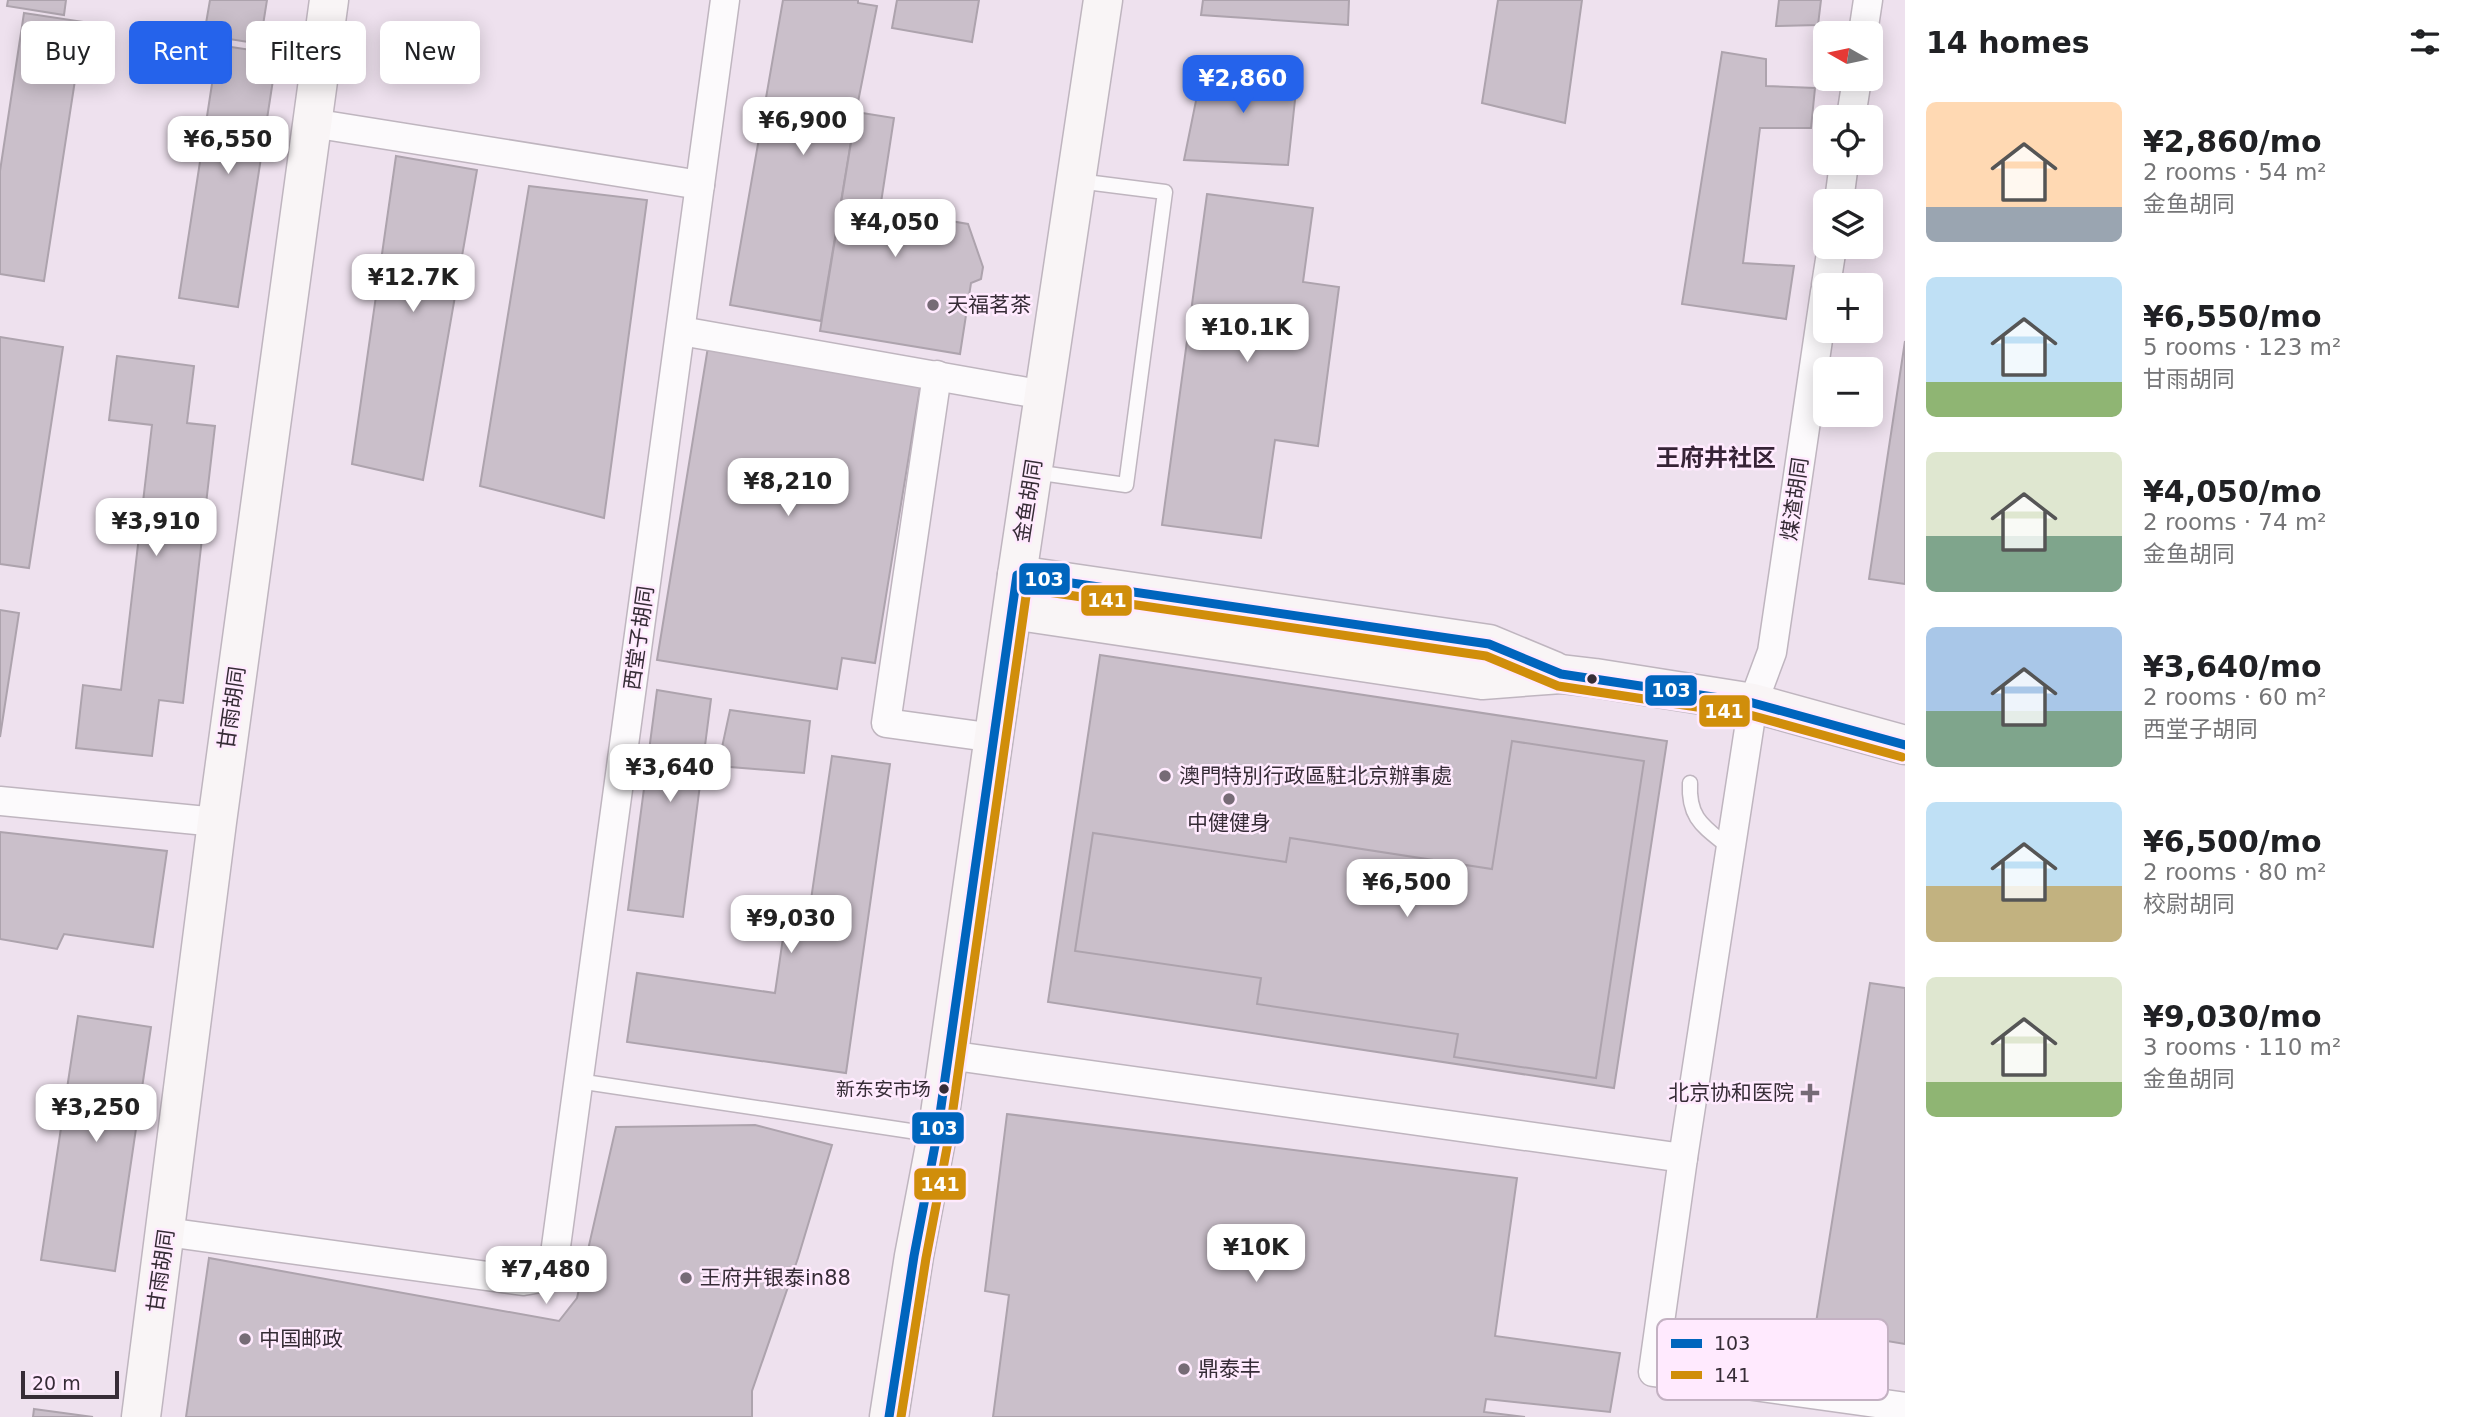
<!DOCTYPE html>
<meta charset="utf-8">
<style>
:root{--surface:#fff;--page:#f2f2f2;--text:#202124;--muted:#757577;--accent:#2563eb}
body{margin:0;font-family:"DejaVu Sans","Noto Sans SC",sans-serif;background:var(--page);color:var(--text);height:100vh;display:flex;flex-direction:column;font-size:26px;white-space:nowrap}
*{box-sizing:border-box;margin:0}
p{font-size:23px;color:var(--muted)}
.icon{flex:none;width:38px;height:38px;fill:none;stroke:currentColor;stroke-width:2;stroke-linecap:round;stroke-linejoin:round}
.map{position:relative;flex:1;overflow:hidden}
.details{display:flex;flex-direction:column;background:var(--surface);width:560px}
.details>*{flex:none}
.top-card{position:absolute;left:21px;top:21px;width:665px;height:63px;display:flex;gap:14px}
.needle{width:46px;rotate:279deg}
.controls{position:absolute;left:1813px;top:21px;display:grid;gap:14px}
.controls a{display:grid;place-items:center;width:70px;height:70px;border-radius:10px;background:var(--surface);box-shadow:0 4px 18px #0003;font-size:35px}
.scale{position:absolute;left:21px;bottom:18px;width:98px;box-sizing:border-box;padding-left:7px;border:4px solid #362c36;border-top:0;font-size:19px;line-height:24px;white-space:nowrap;color:#362c36;-webkit-text-stroke:5px #ffeafe;paint-order:stroke}
.price{position:absolute;translate:-50% -60px;padding:0 16px;border-radius:14px;background:#fff;color:#222;font-size:23px;line-height:46px;filter:drop-shadow(0 2px 4px #0008)}
.price::after{content:'';position:absolute;left:50%;top:42px;width:21px;height:16px;margin-left:-10px;background:inherit;clip-path:polygon(0 0,100% 0,50% 100%)}
.price.selected{background:var(--accent);color:#fff}
ul{padding:0;list-style:none}
li{display:flex;align-items:center;gap:21px;height:175px;padding:0 21px}
li span{display:grid;place-items:center;flex:none;width:196px;height:140px;border-radius:10px;color:#555}
li>.icon{margin-inline-start:auto}
span .icon{width:84px;height:84px;fill:#fffc;stroke-width:1}
li b{font-size:30px}
h2{display:flex;justify-content:space-between;align-items:center;height:84px;padding:0 21px;font-size:30px}
.pill{padding:0 24px;border-radius:10px;background:var(--surface);box-shadow:0 4px 18px #0003;font-size:24px;line-height:63px}
.pill.selected{background:var(--accent);color:#fff}
main{display:flex;flex:1;min-height:0}
.map>svg:first-child{display:block}
.building{fill:#cabfca;stroke:#ada3ad;stroke-width:2}
.lines{fill:none;stroke-linecap:round;stroke-linejoin:round}
.lane-casing{stroke:#bfb5bf;stroke-width:17}
.street-casing{stroke:#bfb5bf;stroke-width:31}
.secondary-casing{stroke:#bfb5bf;stroke-width:41}
.lane{stroke:#fcfafc;stroke-width:14}
.street{stroke:#fcfafc;stroke-width:28}
.secondary{stroke:#f9f5f6;stroke-width:38}
.bus-1-casing{stroke:#ffeafe;stroke-width:14}
.bus-2-casing{stroke:#ffeafe;stroke-width:14}
.bus-1{stroke:#0065bd;stroke-width:9}
.bus-2{stroke:#d08e0b;stroke-width:9}
.poi-dot{fill:#766b76;stroke:#ffeafe;stroke-width:2.5}
.bus-dot{fill:#362c36;stroke:#ffeafe;stroke-width:2.5}
.labels{text-anchor:middle;dominant-baseline:central;stroke-width:5;stroke-linejoin:round;paint-order:stroke}
.bus-label{font-size:19px;fill:#362c36;stroke:#ffeafe;text-anchor:end}
.poi-label{font-size:21px;fill:#362c36;stroke:#ffeafe;text-anchor:start}
.street-label{font-size:21px;fill:#362c36;stroke:#ffeafe}
.quarter-label{font-size:24px;font-weight:bold;fill:#362336;stroke:#ffeafe}
.key{fill:#ffeafe;stroke:#c3b1c2;stroke-width:2}
.key-label{font-size:19px;fill:#362c36}
.line-badge{stroke:#ffeafe;stroke-width:2.5}
.badge-label{font-size:19px;text-anchor:middle;font-weight:bold;fill:#fff}
</style>
<main>
<div class="map">
<svg width="1905" height="1417" viewBox="0 0 1905 1417">
<rect width="100%" height="100%" fill="#eee1ee"/>
<g class="building">
<path d="M 8,0 L 66,0 L 64,15 L 7,6 Z"/>
<path d="M 210,0 L 267,0 L 260,44 L 204,35 Z"/>
<path d="M 783,0 L 858,0 L 858,3 L 877,6 L 856,112 L 821,321 L 730,305 Z"/>
<path d="M 897,0 L 979,0 L 972,42 L 892,28 Z"/>
<path d="M 1203,0 L 1349,0 L 1348,25 L 1201,15 Z"/>
<path d="M 1498,0 L 1582,0 L 1565,123 L 1482,103 Z"/>
<path d="M 1779,0 L 1821,0 L 1818,25 L 1776,26 Z"/>
<path d="M 24,13 L 84,22 L 44,281 L 0,274 L 0,171 Z"/>
<path d="M 218,45 L 277,54 L 238,307 L 179,298 Z"/>
<path d="M 1722,52 L 1766,59 L 1766,86 L 1815,88 L 1811,128 L 1760,128 L 1743,263 L 1794,266 L 1786,319 L 1682,304 Z"/>
<path d="M 1204,61 L 1298,72 L 1288,165 L 1184,160 Z"/>
<path d="M 856,112 L 894,118 L 880,209 L 968,224 L 983,267 L 981,279 L 971,283 L 960,354 L 820,331 Z"/>
<path d="M 396,156 L 477,170 L 423,480 L 352,464 Z"/>
<path d="M 529,186 L 647,200 L 604,518 L 480,486 Z"/>
<path d="M 1207,194 L 1313,208 L 1303,282 L 1339,287 L 1318,446 L 1275,440 L 1261,538 L 1162,525 Z"/>
<path d="M 0,337 L 63,347 L 29,568 L 0,564 Z"/>
<path d="M 1905,341 L 1905,584 L 1869,579 Z"/>
<path d="M 708,347 L 921,382 L 875,663 L 842,658 L 837,689 L 657,660 Z"/>
<path d="M 117,356 L 194,366 L 187,423 L 215,426 L 183,703 L 159,700 L 152,756 L 76,748 L 83,685 L 121,690 L 152,425 L 109,420 Z"/>
<path d="M 0,610 L 19,613 L 0,737 Z"/>
<path d="M 1100,655 L 1667,741 L 1614,1088 L 1048,1002 Z"/>
<path d="M 657,690 L 711,699 L 683,917 L 628,910 Z"/>
<path d="M 730,710 L 810,721 L 804,773 L 718,766 Z"/>
<path d="M 1512,741 L 1644,761 L 1596,1078 L 1454,1057 L 1458,1034 L 1257,1004 L 1261,978 L 1075,951 L 1093,833 L 1286,862 L 1290,838 L 1492,869 Z"/>
<path d="M 832,756 L 890,764 L 846,1073 L 627,1042 L 637,973 L 775,993 L 784,931 L 806,934 Z"/>
<path d="M 0,832 L 167,851 L 153,947 L 64,934 L 57,949 L 0,939 Z"/>
<path d="M 1870,983 L 1905,988 L 1905,1344 L 1815,1329 Z"/>
<path d="M 78,1016 L 151,1027 L 115,1271 L 41,1260 Z"/>
<path d="M 1007,1114 L 1517,1178 L 1495,1336 L 1620,1353 L 1610,1412 L 1486,1399 L 1484,1412 L 1525,1417 L 993,1417 L 1009,1295 L 985,1291 Z"/>
<path d="M 755,1125 L 832,1145 L 798,1258 L 752,1391 L 752,1417 L 186,1417 L 209,1258 L 559,1321 L 577,1298 L 616,1127 Z"/>
<path d="M 34,1409 L 93,1417 L 33,1417 Z"/>
</g>
<g class="lines">
<defs>
<g id="lane">
<path d="M 1034,472 L 1126,485 L 1165,192 L 1078,181"/>
<path d="M 1690,783 C 1688,820 1705,827 1731,849"/>
<path d="M 578,1081 L 937,1135"/>
</g>
<g id="street">
<path d="M 1863,33 L 1868,0"/>
<path d="M 1851,117 L 1857,79"/>
<path d="M 312,123 L 700,185"/>
<path d="M 1839,201 L 1844,163"/>
<path d="M 1826,285 L 1832,247"/>
<path d="M 1825,292 L 1772,652 L 1753,703 L 1683,1158 L 1653,1372 L 1905,1407"/>
<path d="M 681,331 L 1044,395"/>
<path d="M 937,375 L 886,723 L 995,738"/>
<path d="M 0,801 L 217,822"/>
<path d="M 948,1055 L 1683,1158"/>
<path d="M 166,1232 L 523,1281 L 552,1276 L 725,0"/>
</g>
<g id="secondary">
<path d="M 1017,575 L 1489,644 L 1554,671"/>
<path d="M 1013,610 L 1482,680 L 1561,674 L 1595,678 L 1753,703 L 1905,745"/>
<path d="M 141,1417 L 217,822 L 329,0"/>
<path d="M 889,1417 L 914,1256 L 937,1135 L 1017,575 L 1103,0"/>
</g>
</defs>
<use href="#lane" class="lane-casing"/>
<use href="#street" class="street-casing"/>
<use href="#secondary" class="secondary-casing"/>
<use href="#lane" class="lane"/>
<use href="#street" class="street"/>
<use href="#secondary" class="secondary"/>
<defs>
<path id="bus-1" d="M 889,1417 L 914,1256 L 937,1135 L 1017,575 L 1489,644 L 1561,674 L 1753,703 L 1905,745"/>
<path id="bus-2" d="M 901,1417 L 926,1258 L 949,1137 L 1027,589 L 1486,656 L 1558,686 L 1750,715 L 1902,757"/>
</defs>
<use href="#bus-1" class="bus-1-casing"/>
<use href="#bus-2" class="bus-2-casing"/>
<use href="#bus-1" class="bus-1"/>
<use href="#bus-2" class="bus-2"/>
</g>
<g class="poi-dot">
<circle cx="933" cy="305" r="7"/>
<circle cx="1165" cy="776" r="7"/>
<circle cx="1229" cy="799" r="7"/>
<path d="M1806.5 1082.5h7v7h7v7h-7v7h-7v-7h-7v-7h7z"/>
<circle cx="686" cy="1278" r="7"/>
<circle cx="245" cy="1339" r="7"/>
<circle cx="1184" cy="1369" r="7"/>
</g>
<g class="bus-dot">
<circle cx="1592" cy="679" r="6"/>
<circle cx="944" cy="1089" r="6"/>
</g>
<g class="labels">
<g class="bus-label">
<text x="931" y="1089">新东安市场</text>
</g>
<g class="poi-label">
<text x="947" y="305">天福茗茶</text>
<text x="1179" y="776">澳門特別行政區駐北京辦事處</text>
<text x="1229" y="823" text-anchor="middle">中健健身</text>
<text x="1794" y="1093" text-anchor="end">北京协和医院</text>
<text x="700" y="1278">王府井银泰in88</text>
<text x="259" y="1339">中国邮政</text>
<text x="1198" y="1369">鼎泰丰</text>
</g>
<g class="street-label">
<text transform="translate(1795 499) rotate(-82)">煤渣胡同</text>
<text transform="translate(1028 501) rotate(-81)">金鱼胡同</text>
<text transform="translate(639 638) rotate(-82)">西堂子胡同</text>
<text transform="translate(232 708) rotate(-82)">甘雨胡同</text>
<text transform="translate(161 1271) rotate(-82)">甘雨胡同</text>
</g>
<g class="quarter-label">
<text x="1716" y="458">王府井社区</text>
</g>
</g>
<rect x="1657" y="1319" width="231" height="81" rx="10" class="key"/>
<rect x="1671" y="1339" width="31" height="9" fill="#0065bd"/>
<rect x="1671" y="1371" width="31" height="8" fill="#d08e0b"/>
<g class="key-label">
<text x="1714" y="1350">103</text>
<text x="1714" y="1382">141</text>
</g>
<g class="line-badge">
<rect x="1018" y="562" width="53" height="34" rx="7" fill="#0065bd"/>
<rect x="1080" y="584" width="53" height="33" rx="7" fill="#d08e0b"/>
<rect x="1644" y="674" width="54" height="33" rx="7" fill="#0065bd"/>
<rect x="1698" y="694" width="53" height="34" rx="7" fill="#d08e0b"/>
<rect x="911" y="1111" width="54" height="34" rx="7" fill="#0065bd"/>
<rect x="913" y="1167" width="54" height="34" rx="7" fill="#d08e0b"/>
</g>
<g class="badge-label">
<text x="1044" y="586">103</text>
<text x="1107" y="607">141</text>
<text x="1671" y="697">103</text>
<text x="1724" y="718">141</text>
<text x="938" y="1135">103</text>
<text x="940" y="1191">141</text>
</g>
</svg>
<div class="controls">
<a><svg class="needle" viewBox="-14 -14 28 28"><path d="M0-13l5 13h-10z" fill="#e53935"/><path d="M0 13l5-13h-10z" fill="#757577"/></svg></a>
<a><svg class="icon" aria-label="locate" viewBox="0 0 24 24"><circle cx="12" cy="12" r="6"/><path d="M12 2v4M12 18v4M2 12h4M18 12h4"/></svg></a>
<a><svg class="icon" aria-label="layers" viewBox="0 0 24 24"><path d="M12 4l9 5-9 5-9-5zM3 14l9 5 9-5"/></svg></a>
<a>+</a>
<a>−</a>
</div>
<div class="scale">20 m</div>
<b class="price selected" style="left:1243px;top:115px">¥2,860</b>
<b class="price" style="left:803px;top:157px">¥6,900</b>
<b class="price" style="left:228px;top:176px">¥6,550</b>
<b class="price" style="left:895px;top:259px">¥4,050</b>
<b class="price" style="left:413px;top:314px">¥12.7K</b>
<b class="price" style="left:1247px;top:364px">¥10.1K</b>
<b class="price" style="left:788px;top:518px">¥8,210</b>
<b class="price" style="left:156px;top:558px">¥3,910</b>
<b class="price" style="left:670px;top:804px">¥3,640</b>
<b class="price" style="left:1407px;top:919px">¥6,500</b>
<b class="price" style="left:791px;top:955px">¥9,030</b>
<b class="price" style="left:96px;top:1144px">¥3,250</b>
<b class="price" style="left:1256px;top:1284px">¥10K</b>
<b class="price" style="left:546px;top:1306px">¥7,480</b>
<div class="top-card">
<a class="pill">Buy</a>
<a class="pill selected">Rent</a>
<a class="pill">Filters</a>
<a class="pill">New</a>
</div>
</div>
<section class="details">
<h2>14 homes<svg class="icon" aria-label="filters" viewBox="0 0 24 24"><path d="M4 7h16M4 17h16"/><circle cx="9" cy="7" r="2"/><circle cx="15" cy="17" r="2"/></svg></h2>
<ul>
<li><span style="background:linear-gradient(#ffd9b3 75%,#9aa5b1 0)"><svg class="icon" aria-label="home" viewBox="0 0 24 24"><path d="M3 11l9-7 9 7M6 9v11h12V9"/></svg></span><div><b>¥2,860/mo</b><p>2 rooms · 54 m²</p><p>金鱼胡同</p></div></li>
<li><span style="background:linear-gradient(#bfe0f5 75%,#8fb573 0)"><svg class="icon" aria-label="home" viewBox="0 0 24 24"><path d="M3 11l9-7 9 7M6 9v11h12V9"/></svg></span><div><b>¥6,550/mo</b><p>5 rooms · 123 m²</p><p>甘雨胡同</p></div></li>
<li><span style="background:linear-gradient(#dfe7d0 60%,#7fa58c 0)"><svg class="icon" aria-label="home" viewBox="0 0 24 24"><path d="M3 11l9-7 9 7M6 9v11h12V9"/></svg></span><div><b>¥4,050/mo</b><p>2 rooms · 74 m²</p><p>金鱼胡同</p></div></li>
<li><span style="background:linear-gradient(#a9c7e8 60%,#7fa58c 0)"><svg class="icon" aria-label="home" viewBox="0 0 24 24"><path d="M3 11l9-7 9 7M6 9v11h12V9"/></svg></span><div><b>¥3,640/mo</b><p>2 rooms · 60 m²</p><p>西堂子胡同</p></div></li>
<li><span style="background:linear-gradient(#bfe0f5 60%,#c2b280 0)"><svg class="icon" aria-label="home" viewBox="0 0 24 24"><path d="M3 11l9-7 9 7M6 9v11h12V9"/></svg></span><div><b>¥6,500/mo</b><p>2 rooms · 80 m²</p><p>校尉胡同</p></div></li>
<li><span style="background:linear-gradient(#dfe7d0 75%,#8fb573 0)"><svg class="icon" aria-label="home" viewBox="0 0 24 24"><path d="M3 11l9-7 9 7M6 9v11h12V9"/></svg></span><div><b>¥9,030/mo</b><p>3 rooms · 110 m²</p><p>金鱼胡同</p></div></li>
</ul>
</section>
</main>
